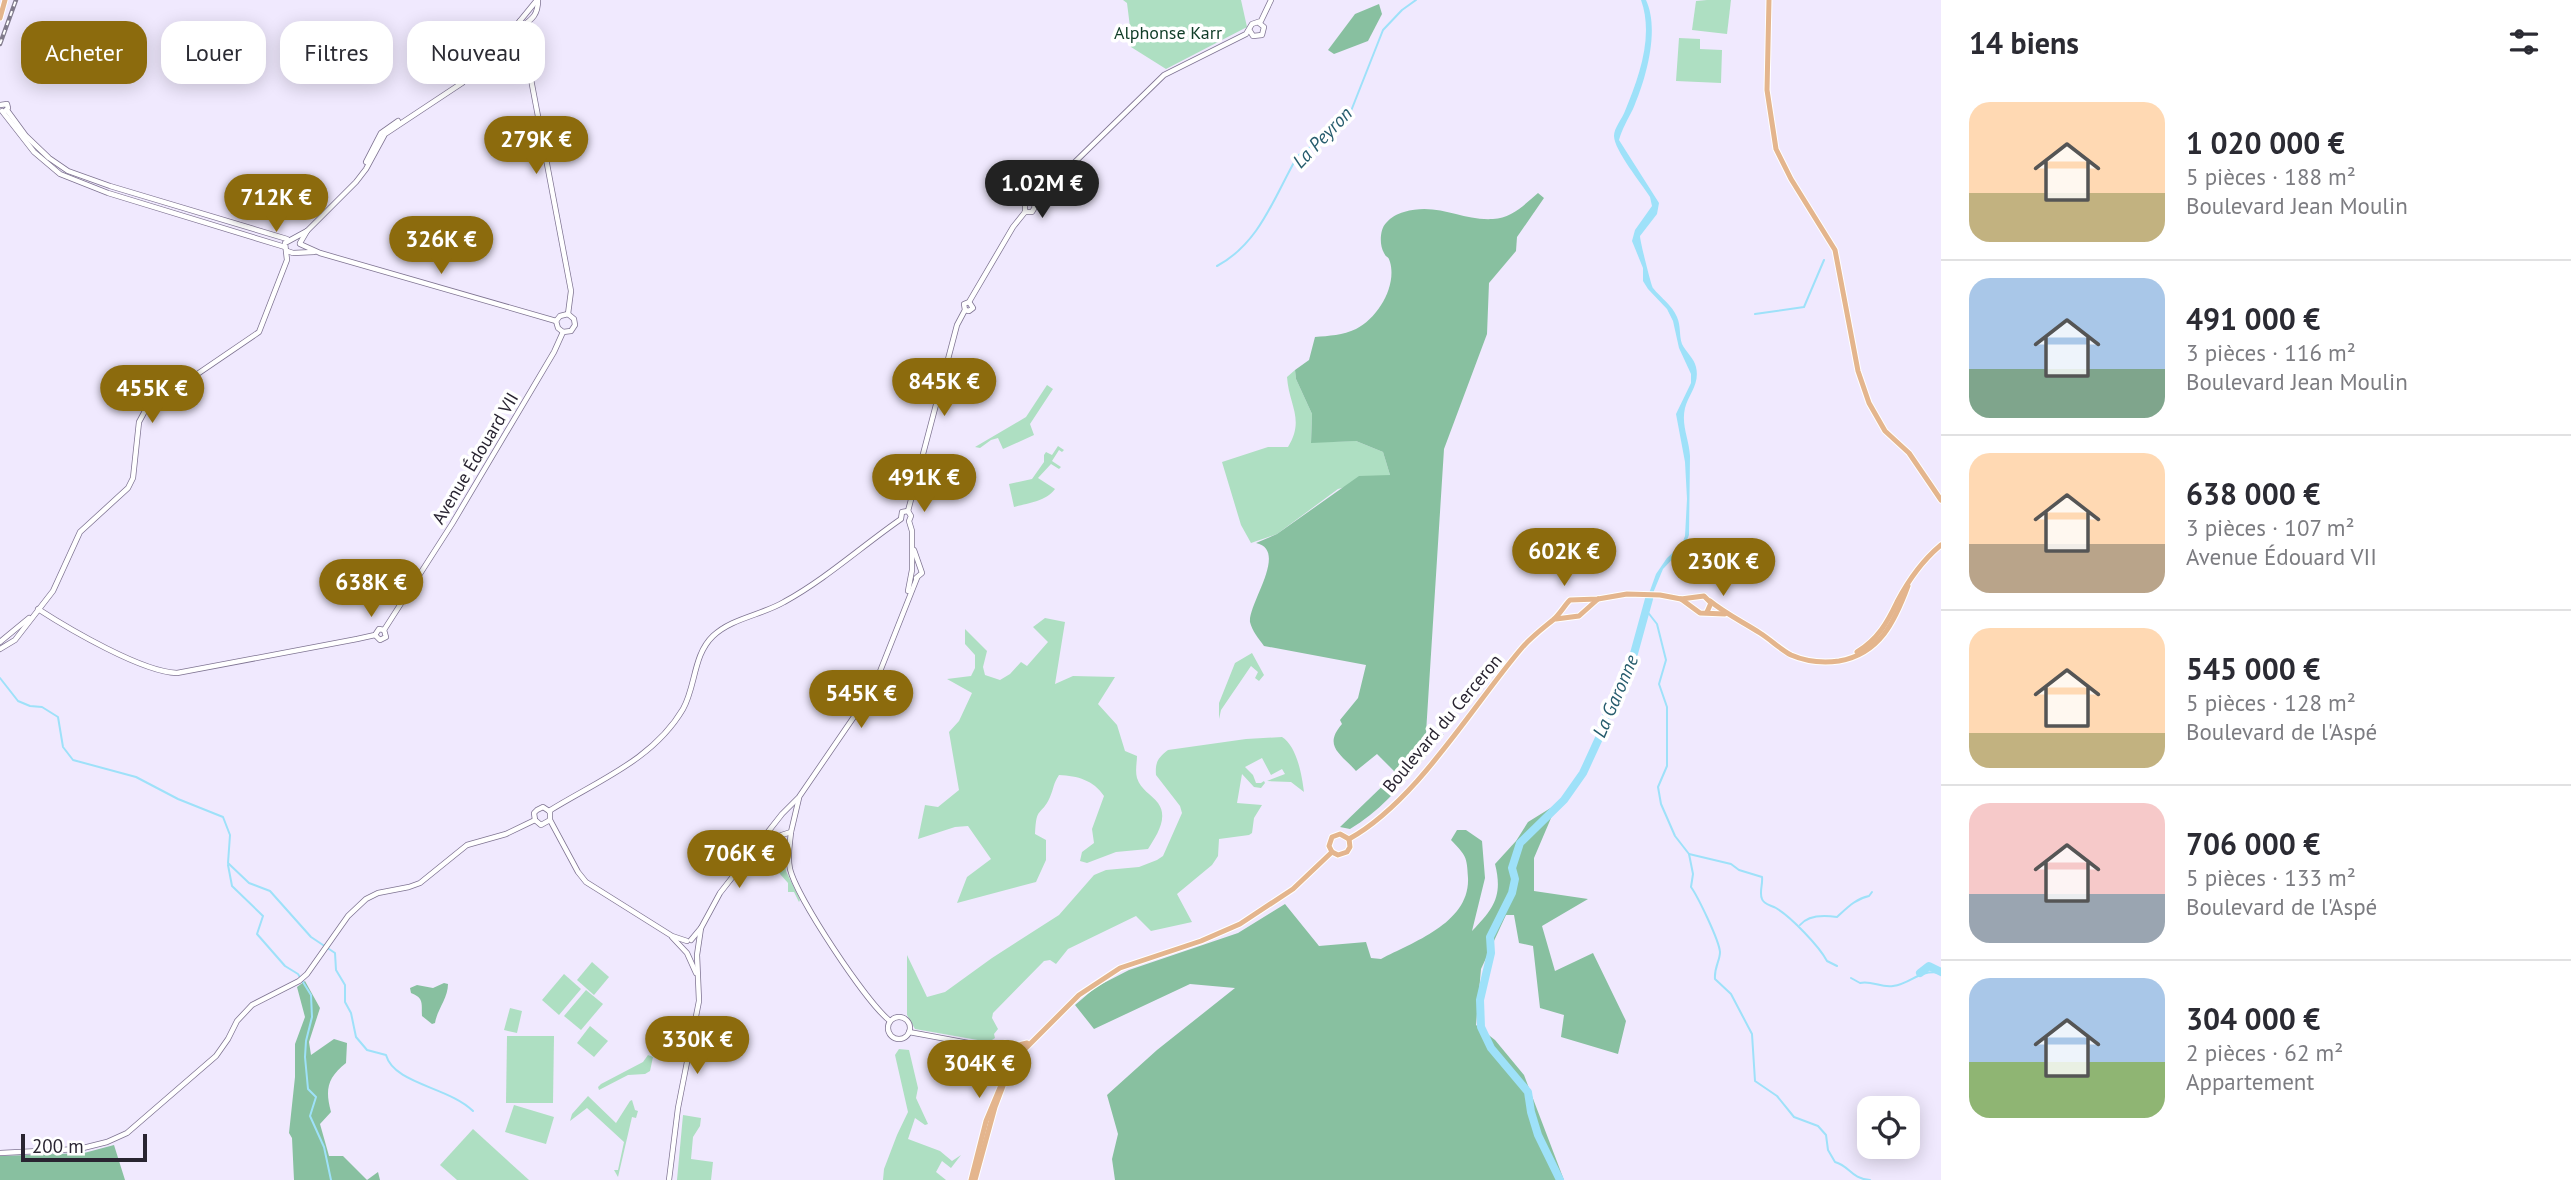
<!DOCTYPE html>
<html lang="fr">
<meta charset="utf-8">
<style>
:root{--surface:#fff;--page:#f7f7f7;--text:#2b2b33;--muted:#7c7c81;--line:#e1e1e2;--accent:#8c6b0d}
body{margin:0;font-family:"PT Sans",sans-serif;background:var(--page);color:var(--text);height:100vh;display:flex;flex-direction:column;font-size:26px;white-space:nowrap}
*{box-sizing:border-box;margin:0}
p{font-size:23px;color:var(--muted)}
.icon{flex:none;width:38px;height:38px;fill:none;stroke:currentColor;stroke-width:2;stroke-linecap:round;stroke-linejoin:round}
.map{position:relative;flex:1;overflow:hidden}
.details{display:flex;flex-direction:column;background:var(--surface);width:630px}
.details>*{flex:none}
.guide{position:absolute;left:21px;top:21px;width:665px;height:63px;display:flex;gap:14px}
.tools{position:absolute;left:1857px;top:1096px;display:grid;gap:14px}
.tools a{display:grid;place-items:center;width:63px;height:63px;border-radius:14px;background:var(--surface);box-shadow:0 4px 18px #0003;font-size:35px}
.scale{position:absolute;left:21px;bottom:18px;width:126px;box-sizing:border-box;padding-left:7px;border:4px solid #292431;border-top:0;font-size:19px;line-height:24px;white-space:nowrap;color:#292431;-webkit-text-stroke:5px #fff;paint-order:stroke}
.price{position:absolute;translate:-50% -60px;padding:0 16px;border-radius:24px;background:var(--accent);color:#fff;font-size:23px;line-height:46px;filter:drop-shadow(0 2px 4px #0008)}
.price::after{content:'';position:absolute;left:50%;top:42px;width:21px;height:16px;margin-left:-10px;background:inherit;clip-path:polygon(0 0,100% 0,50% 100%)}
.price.selected{background:#222;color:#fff}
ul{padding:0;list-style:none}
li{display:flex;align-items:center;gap:21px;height:175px;padding:0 28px}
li+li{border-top:2px solid var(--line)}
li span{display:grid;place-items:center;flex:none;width:196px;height:140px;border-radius:21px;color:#555}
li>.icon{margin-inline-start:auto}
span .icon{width:84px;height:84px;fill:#fffc;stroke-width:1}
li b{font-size:30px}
h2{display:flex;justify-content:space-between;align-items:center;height:84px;padding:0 28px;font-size:30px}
.chip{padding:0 24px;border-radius:21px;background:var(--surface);box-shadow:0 4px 18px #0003;font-size:24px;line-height:63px}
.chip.selected{background:var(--accent);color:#fff}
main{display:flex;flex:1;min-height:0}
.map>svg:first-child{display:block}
.green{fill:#aedfc2}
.forest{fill:#88c0a0}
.water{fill:#9ee1f9}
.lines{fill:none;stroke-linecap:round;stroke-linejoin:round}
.stream{stroke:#9ee1f9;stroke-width:2}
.river{stroke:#9ee1f9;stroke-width:8}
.minor-casing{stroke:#7f7492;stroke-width:6}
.major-casing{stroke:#fff;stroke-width:7}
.minor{stroke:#fff;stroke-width:4.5}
.major{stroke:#e4b58d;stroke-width:5}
.rail-casing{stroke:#817b8c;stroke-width:4.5}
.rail{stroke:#fff;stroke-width:2;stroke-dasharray:5;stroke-linecap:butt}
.labels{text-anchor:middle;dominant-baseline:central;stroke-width:7;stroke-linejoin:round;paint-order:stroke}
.park-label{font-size:18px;fill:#0f3c27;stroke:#fff}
.street-label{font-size:18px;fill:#292431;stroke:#fff}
.water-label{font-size:19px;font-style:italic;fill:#265c6d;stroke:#fff}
</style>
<main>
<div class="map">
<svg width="1941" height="1180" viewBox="0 0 1941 1180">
<rect width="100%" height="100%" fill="#f0e9fe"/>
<g class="green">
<path d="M 1123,0 L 1241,0 L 1247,27 L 1166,69 L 1131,47 L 1127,35 L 1130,27 L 1127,3 Z"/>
<path d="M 1707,0 L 1731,0 L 1727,34 L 1692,30 L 1696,1 Z"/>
<path d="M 1679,38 L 1700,39 L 1700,49 L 1722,50 L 1721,83 L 1676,81 Z"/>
<path d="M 1295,370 L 1296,379 L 1312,414 L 1311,442 L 1356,441 L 1383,452 L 1390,475 L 1338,489 L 1277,534 L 1251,543 L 1241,525 L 1222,462 L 1268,447 L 1288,447 C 1305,419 1289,406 1287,377 Z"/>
<path d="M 1047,385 L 1053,389 L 1030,424 L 1034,435 L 1003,449 L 998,438 L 991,440 L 980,448 L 975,447 L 1026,417 Z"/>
<path d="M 1058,446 L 1064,450 L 1062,452 L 1059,450 L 1052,461 L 1061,467 L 1059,469 L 1051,464 L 1038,478 L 1055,489 C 1045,502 1028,503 1014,507 L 1009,484 L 1032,479 L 1044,462 L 1044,455 L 1046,452 L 1052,455 Z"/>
<path d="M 1045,618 L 1065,622 L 1055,684 L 1073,676 L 1115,677 L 1098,704 L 1117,725 L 1125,751 L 1137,756 C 1137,762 1135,771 1137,778 C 1141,790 1151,794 1158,803 C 1169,818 1156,836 1148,849 L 1116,852 L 1087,863 L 1080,861 L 1082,852 L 1094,843 L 1092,829 L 1104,796 C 1093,780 1078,776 1059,775 C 1053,784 1054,788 1050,797 C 1041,817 1036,805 1035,834 L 1046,840 L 1046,860 L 1036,882 L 957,903 L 967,877 L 991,859 L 968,826 L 955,827 L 918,839 L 925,805 L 938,807 L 959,790 L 949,732 L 959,721 L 972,693 L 947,679 L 971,676 L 975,668 L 975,655 L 965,644 L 965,629 L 987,651 L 983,667 L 985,675 L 1000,680 L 1010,674 L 1021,662 L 1027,666 L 1048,642 L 1033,627 Z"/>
<path d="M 1252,653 L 1264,675 L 1259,681 L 1255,678 L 1258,672 L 1251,666 L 1221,710 L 1219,719 L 1219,703 L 1235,663 Z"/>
<path d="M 1282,737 C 1297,746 1302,776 1304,792 L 1291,782 L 1267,781 L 1285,774 L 1282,769 L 1271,775 L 1262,758 L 1245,767 L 1253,775 L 1256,783 L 1261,783 L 1264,781 L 1265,783 L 1261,788 L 1254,787 L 1242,774 L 1237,803 L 1262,805 L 1254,818 L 1252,833 L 1249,835 L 1219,839 L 1218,856 L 1212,865 L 1177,894 L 1192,922 L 1151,931 L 1136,916 L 1068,949 L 1056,964 L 1050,960 L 1044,961 L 993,1013 L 992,1018 L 998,1029 L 994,1034 L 995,1038 L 989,1042 L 915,1029 L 907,1015 L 907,955 L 927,997 L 945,992 L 992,958 L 1059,915 L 1094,875 L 1106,870 L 1139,867 L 1157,860 L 1163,856 L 1182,813 L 1180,806 L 1156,775 C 1155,762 1158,758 1168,750 L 1246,739 Z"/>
<path d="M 776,840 L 784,846 L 786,871 L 800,900 L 799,902 L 794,892 L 788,892 L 788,883 L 764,856 L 762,862 L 750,862 L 765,843 Z"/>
<path d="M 592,962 L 609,977 L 594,995 L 577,980 Z"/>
<path d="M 564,974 L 581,989 L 559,1015 L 542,1000 Z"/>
<path d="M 586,990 L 603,1004 L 581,1030 L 564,1016 Z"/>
<path d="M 510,1008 L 522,1011 L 517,1033 L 504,1030 Z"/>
<path d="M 590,1026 L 608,1041 L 594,1057 L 577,1043 Z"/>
<path d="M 507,1036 L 554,1036 L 553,1103 L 506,1103 Z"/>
<path d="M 899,1049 L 909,1050 L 918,1088 L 916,1098 L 928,1124 L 925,1125 L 915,1118 L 908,1139 L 940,1151 L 952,1161 L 961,1155 L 951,1168 L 942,1161 L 936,1172 L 946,1180 L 883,1180 L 884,1169 L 897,1135 L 908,1112 L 895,1055 Z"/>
<path d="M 655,1052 L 678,1056 L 677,1061 L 653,1057 L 650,1071 L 645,1074 L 628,1075 L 599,1090 L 598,1087 L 601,1084 L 643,1062 L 648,1055 L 653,1057 Z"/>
<path d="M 588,1096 L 616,1123 L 630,1101 L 632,1100 L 635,1110 L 638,1111 L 636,1118 L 632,1117 L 618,1177 L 614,1170 L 618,1170 L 624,1142 L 587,1108 L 570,1121 L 572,1114 Z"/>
<path d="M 514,1105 L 554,1117 L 546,1144 L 505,1132 Z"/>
<path d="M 683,1115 L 701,1118 L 700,1126 L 693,1137 L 691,1159 L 713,1162 L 711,1180 L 677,1180 Z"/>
<path d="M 473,1129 L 529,1180 L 457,1180 L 440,1165 Z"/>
</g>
<g class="forest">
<path d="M 1379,4 L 1382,14 L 1368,41 L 1334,54 L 1328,50 L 1355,14 Z"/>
<path d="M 1538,193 L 1544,198 L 1517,237 L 1516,251 L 1489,283 L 1487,334 L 1444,449 L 1426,733 L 1444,734 C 1416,767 1388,807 1350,829 L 1340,827 L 1396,773 L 1377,754 L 1356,771 C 1340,753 1323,746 1342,724 L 1340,720 L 1358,698 L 1366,665 L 1264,646 C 1259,639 1252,631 1250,622 C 1248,604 1289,550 1256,543 L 1277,534 L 1359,476 L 1390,475 L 1383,452 L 1356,441 L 1311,443 L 1312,414 L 1296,379 L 1295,370 L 1309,360 L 1315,337 C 1329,336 1343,335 1356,329 C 1378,318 1397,286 1390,262 C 1388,255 1387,259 1384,253 C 1379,245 1380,229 1386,223 C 1391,217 1397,214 1404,212 C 1438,202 1461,221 1493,219 C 1512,218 1525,204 1538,193 Z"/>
<path d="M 1557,804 L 1534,858 L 1534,891 L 1588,899 L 1542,926 L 1555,971 L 1593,953 L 1626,1021 L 1618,1054 L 1561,1037 L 1564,1015 L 1540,1008 L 1533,946 L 1519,943 L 1514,915 L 1506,915 L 1481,969 L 1476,1025 L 1495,1040 L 1524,1075 L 1564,1180 L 1115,1180 L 1112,1159 L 1118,1134 L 1107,1095 L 1157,1050 L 1235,988 L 1190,984 L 1094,1029 L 1075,1005 L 1096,987 L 1129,970 L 1238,933 L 1285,904 L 1319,946 L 1366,942 L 1371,958 L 1381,959 C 1413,942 1470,923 1468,878 C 1467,856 1466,856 1451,840 L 1457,830 L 1466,830 L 1482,841 L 1485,878 L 1472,931 C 1494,908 1503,896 1495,864 L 1516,841 L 1528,822 Z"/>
<path d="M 305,981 L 320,1008 L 309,1042 L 311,1055 L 334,1039 L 347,1043 L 346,1063 C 327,1078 325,1090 331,1112 L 320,1124 L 329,1156 L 343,1156 L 367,1180 L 378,1172 L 380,1180 L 294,1180 L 292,1138 L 289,1133 L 295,1077 L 295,1044 L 305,1017 L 297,987 Z"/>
<path d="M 444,983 L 448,984 C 448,998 437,1010 435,1023 L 432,1024 L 422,1016 C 421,1005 425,998 411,993 L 410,988 L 417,985 L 433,988 Z"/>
<path d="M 114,1145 L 125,1180 L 0,1180 L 0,1156 L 84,1153 Z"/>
</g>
<path class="water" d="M 1641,0 L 1646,0 C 1660,30 1646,79 1633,109 C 1628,119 1622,129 1619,140 L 1659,203 L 1657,214 L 1640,236 C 1640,241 1651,285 1653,288 C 1661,298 1672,305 1677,317 C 1681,326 1679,335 1682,344 C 1686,352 1694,358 1696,367 C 1700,384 1689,393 1685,408 C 1681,425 1689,439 1690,456 L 1689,535 L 1684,547 L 1663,569 L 1646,610 L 1647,599 L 1656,574 L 1667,558 L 1682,544 L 1685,536 L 1687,499 L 1685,462 L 1676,414 L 1691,383 L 1691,374 L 1679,348 L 1673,321 L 1667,309 L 1648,289 L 1643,281 L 1643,268 L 1632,241 L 1635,230 L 1652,206 L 1650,197 C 1642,184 1614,150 1614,136 C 1614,128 1622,119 1625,111 C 1639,77 1654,36 1641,0 Z"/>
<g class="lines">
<g class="stream">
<path d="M 1217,266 C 1260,243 1274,197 1297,157 L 1303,151 L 1326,138 L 1351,111 L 1383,30 L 1402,10 L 1416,0"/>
<path d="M 1755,314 L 1804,307 L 1824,260"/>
<path d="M 1646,610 L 1657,624 L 1666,660 L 1659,684 L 1667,707 L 1667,766 L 1658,787 L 1661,804 L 1675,836 L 1689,854 L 1693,874 L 1691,887 C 1698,897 1719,940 1720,952 C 1720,961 1714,967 1715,979 L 1731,994 L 1752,1034 L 1755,1081 L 1777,1096 L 1794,1117 L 1818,1126 L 1826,1135 L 1828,1150 L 1835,1162 C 1850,1166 1851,1179 1870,1180"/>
<path d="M 0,678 L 18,701 L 30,706 L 42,707 L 58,717 L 63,747 L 73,760 L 136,777 L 178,799 L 223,817 L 230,835 L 228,863 L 249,883 L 270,891 L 311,937 L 335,953 L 336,970 L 345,985 L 345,1002 L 351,1013 L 356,1037 L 367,1050 L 386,1055 C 394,1084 449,1087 473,1111"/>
<path d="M 1689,854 L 1731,864 L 1739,870 L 1762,877 C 1763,884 1759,893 1762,899 C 1764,905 1771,905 1776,908 C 1791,917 1819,946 1827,961 L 1837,966"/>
<path d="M 228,865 L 232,886 L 263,916 L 257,934 L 285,966 L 298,974 L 311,995 L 312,1017 L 306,1041 L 305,1057 L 308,1089 L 316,1097 L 310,1116 L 324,1147 L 331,1180"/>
<path d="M 1800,925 C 1808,915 1824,915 1837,917 C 1847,908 1855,899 1869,896 L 1872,892"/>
<path d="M 1851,978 L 1860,983 C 1871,980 1881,988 1893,986 C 1913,983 1918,969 1941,973"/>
</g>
<g class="river">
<path d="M 1920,973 L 1929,966 L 1941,972"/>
<path d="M 1560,1180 L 1538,1135 L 1531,1112 L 1528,1092 L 1491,1048 L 1481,1027 L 1480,1000 L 1491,953 L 1490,937 L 1512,893 L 1515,879 L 1512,868 L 1520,843 L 1564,800 L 1583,773 L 1600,736 L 1610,703 L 1630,668 L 1649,599"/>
</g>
<defs>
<g id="minor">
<path d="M 520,21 L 571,291 L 568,314"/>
<path d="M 522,26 C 533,19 538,14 538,0"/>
<path d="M 1250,31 L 1253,36 L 1262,35 L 1264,27 L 1259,23"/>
<path d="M 0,105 L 7,104 L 8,108 L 5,111"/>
<path d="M 7,110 L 26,136 L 49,158 L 68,171 L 110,186 L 287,239"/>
<path d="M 2,111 L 34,152 L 60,174 L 108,193 L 285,247"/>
<path d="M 366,162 L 381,133 L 398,121"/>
<path d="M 1033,203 L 1164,75 L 1246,34 L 1252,24 L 1261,21 L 1271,0"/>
<path d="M 1025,212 L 1025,203 L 1033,203"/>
<path d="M 1025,212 L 1032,212 L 1035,207 L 1033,203"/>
<path d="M 300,243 L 307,231 L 356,182 L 366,169 L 385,134 L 462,83 L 492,55 L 537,0"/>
<path d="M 300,244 L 320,253 L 556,321"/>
<path d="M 287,251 L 293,253 L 314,252"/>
<path d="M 965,310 L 969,311 L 973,308 L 969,302"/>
<path d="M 556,321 L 558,328 L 563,332"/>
<path d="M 556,321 L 560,316 L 568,314"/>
<path d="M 563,332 L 571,331 L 575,325 L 574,319 L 568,314"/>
<path d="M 908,511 L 957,325 L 965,310 L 964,304 L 969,302 L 1013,227 L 1025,212"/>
<path d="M 908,511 L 911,516 L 909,521 L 912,531 L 912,570 L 908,591"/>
<path d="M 914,550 L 922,573 L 916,578"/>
<path d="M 38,609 C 69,629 142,672 177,673 L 357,639 L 375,635 L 379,629 L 384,630"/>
<path d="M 375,635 L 380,640 L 386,637 L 384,630 L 452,524 L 554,352 L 563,332"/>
<path d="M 0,642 L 29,618"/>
<path d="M 0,649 L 15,640 L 53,591 L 80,532 L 128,488 L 133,478 L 139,422 L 146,409 L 259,332 L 287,260 L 285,243 L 307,231"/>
<path d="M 549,811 C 597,781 653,760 683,709 C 696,686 693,655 713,636 C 732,618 762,615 784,602 C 826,579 862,546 901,519 L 902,512 L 908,511"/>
<path d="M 550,811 L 550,820 L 578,872 L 586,882 L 672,936 L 687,941"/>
<path d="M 535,820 L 534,813 L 537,810 L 543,807 L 549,811"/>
<path d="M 535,820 L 541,825 L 550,820"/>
<path d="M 791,832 C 790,844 787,856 790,869 C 797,898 866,1002 890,1021"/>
<path d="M 763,841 L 791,832 L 799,798"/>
<path d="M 672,937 L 687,953 L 696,973"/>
<path d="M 691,940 L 701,928"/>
<circle cx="899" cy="1028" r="11"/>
<path d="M 909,1032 L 979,1045 L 999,1045"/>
<path d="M 0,1153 L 79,1149 L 107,1142 L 127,1133 L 216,1056 L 228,1039 L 237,1021 L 252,1005 L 299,981 L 307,974 L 348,916 L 366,899 L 378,893 L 409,887 L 420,883 L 467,845 L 506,834 L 535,820"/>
<path d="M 669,1180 L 678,1108 L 699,1001 L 697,955 L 701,928 L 720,893 L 782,814 L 799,797 L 873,689 L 917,578"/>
</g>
<g id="major">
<path d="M 1769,0 L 1767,90 L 1776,149 L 1791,179 L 1835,250 L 1858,371 L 1869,403 L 1885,431 L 1909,453 L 1941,500"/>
<path d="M 0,18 L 5,0"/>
<path d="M 1681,599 L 1700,613 L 1725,614"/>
<path d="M 1710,601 C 1726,614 1743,622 1760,633 C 1771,640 1780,649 1791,655 C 1807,662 1823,663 1839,661 C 1880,654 1895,621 1908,586"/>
<path d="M 1556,619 L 1579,616 L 1598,599"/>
<path d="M 1857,652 C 1878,639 1887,623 1897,602 C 1908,581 1923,560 1941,545"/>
<path d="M 1349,839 C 1416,802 1471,708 1521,649 C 1530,638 1542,629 1553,620 C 1560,614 1564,606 1570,600 L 1598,599 L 1627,594 L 1660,595 L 1681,599 L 1704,596 L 1711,603 L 1707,612"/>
<path d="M 1332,852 L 1329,846 L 1332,837 L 1340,834 L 1349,839"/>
<path d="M 1332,852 L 1338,855 L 1347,852 L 1350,847 L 1349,839"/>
<path d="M 1007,1064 C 994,1062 992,1048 1005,1043 L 1014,1046 L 1027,1043"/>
<path d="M 971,1180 L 986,1121 L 1004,1078 L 1005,1064"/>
<path d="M 975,1180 L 995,1107 L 1012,1062 L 1079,995 L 1120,968 L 1201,941 L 1240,924 L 1293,889 L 1332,852"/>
</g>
</defs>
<use href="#minor" class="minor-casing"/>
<use href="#major" class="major-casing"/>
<use href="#minor" class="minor"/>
<use href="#major" class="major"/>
<defs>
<path id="rail" d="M 0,44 L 16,0"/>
</defs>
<use href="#rail" class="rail-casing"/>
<use href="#rail" class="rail"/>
</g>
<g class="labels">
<g class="park-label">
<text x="1168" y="32">Alphonse Karr</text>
</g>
<g class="street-label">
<text transform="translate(475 458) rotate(-59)">Avenue Édouard VII</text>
<text transform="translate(1442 723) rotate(-50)">Boulevard du Cerceron</text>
</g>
<g class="water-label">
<text transform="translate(1322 137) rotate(-46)">La Peyron</text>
<text transform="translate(1615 696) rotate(-67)">La Garonne</text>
</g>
</g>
</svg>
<div class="tools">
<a><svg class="icon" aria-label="locate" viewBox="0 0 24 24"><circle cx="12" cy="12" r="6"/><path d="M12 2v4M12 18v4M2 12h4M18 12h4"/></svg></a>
</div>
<div class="scale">200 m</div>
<b class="price" style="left:536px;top:176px">279K €</b>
<b class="price selected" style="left:1042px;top:220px">1.02M €</b>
<b class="price" style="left:276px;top:234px">712K €</b>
<b class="price" style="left:441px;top:276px">326K €</b>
<b class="price" style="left:944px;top:418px">845K €</b>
<b class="price" style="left:152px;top:425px">455K €</b>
<b class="price" style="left:924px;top:514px">491K €</b>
<b class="price" style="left:1564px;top:588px">602K €</b>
<b class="price" style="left:1723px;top:598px">230K €</b>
<b class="price" style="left:371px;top:619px">638K €</b>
<b class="price" style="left:861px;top:730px">545K €</b>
<b class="price" style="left:739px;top:890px">706K €</b>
<b class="price" style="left:697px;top:1076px">330K €</b>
<b class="price" style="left:979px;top:1100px">304K €</b>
<div class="guide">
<a class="chip selected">Acheter</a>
<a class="chip">Louer</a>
<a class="chip">Filtres</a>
<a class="chip">Nouveau</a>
</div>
</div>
<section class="details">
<h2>14 biens<svg class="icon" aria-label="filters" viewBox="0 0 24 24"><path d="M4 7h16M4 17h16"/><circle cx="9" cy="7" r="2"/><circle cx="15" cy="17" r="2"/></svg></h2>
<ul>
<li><span style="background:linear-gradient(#ffd9b3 65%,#c2b280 0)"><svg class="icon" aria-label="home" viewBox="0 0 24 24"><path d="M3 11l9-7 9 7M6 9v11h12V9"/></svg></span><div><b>1 020 000 €</b><p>5 pièces · 188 m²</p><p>Boulevard Jean Moulin</p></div></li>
<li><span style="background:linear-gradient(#a9c7e8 65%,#7fa58c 0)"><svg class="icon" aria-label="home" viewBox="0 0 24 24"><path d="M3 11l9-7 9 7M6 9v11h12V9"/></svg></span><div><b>491 000 €</b><p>3 pièces · 116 m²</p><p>Boulevard Jean Moulin</p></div></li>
<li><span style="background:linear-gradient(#ffd9b3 65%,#b9a48a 0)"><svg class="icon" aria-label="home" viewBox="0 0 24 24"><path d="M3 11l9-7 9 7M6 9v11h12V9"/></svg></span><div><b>638 000 €</b><p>3 pièces · 107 m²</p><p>Avenue Édouard VII</p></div></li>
<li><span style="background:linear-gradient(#ffd9b3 75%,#c2b280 0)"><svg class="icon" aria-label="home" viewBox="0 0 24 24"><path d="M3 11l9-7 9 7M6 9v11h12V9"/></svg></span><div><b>545 000 €</b><p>5 pièces · 128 m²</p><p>Boulevard de l'Aspé</p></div></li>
<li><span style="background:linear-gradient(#f6c9c9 65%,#9aa5b1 0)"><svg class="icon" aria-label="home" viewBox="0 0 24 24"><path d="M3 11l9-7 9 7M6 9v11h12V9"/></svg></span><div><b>706 000 €</b><p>5 pièces · 133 m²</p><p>Boulevard de l'Aspé</p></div></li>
<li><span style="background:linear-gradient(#a9c7e8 60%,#8fb573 0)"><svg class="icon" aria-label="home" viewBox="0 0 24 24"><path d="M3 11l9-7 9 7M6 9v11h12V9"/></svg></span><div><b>304 000 €</b><p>2 pièces · 62 m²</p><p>Appartement</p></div></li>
</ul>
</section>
</main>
